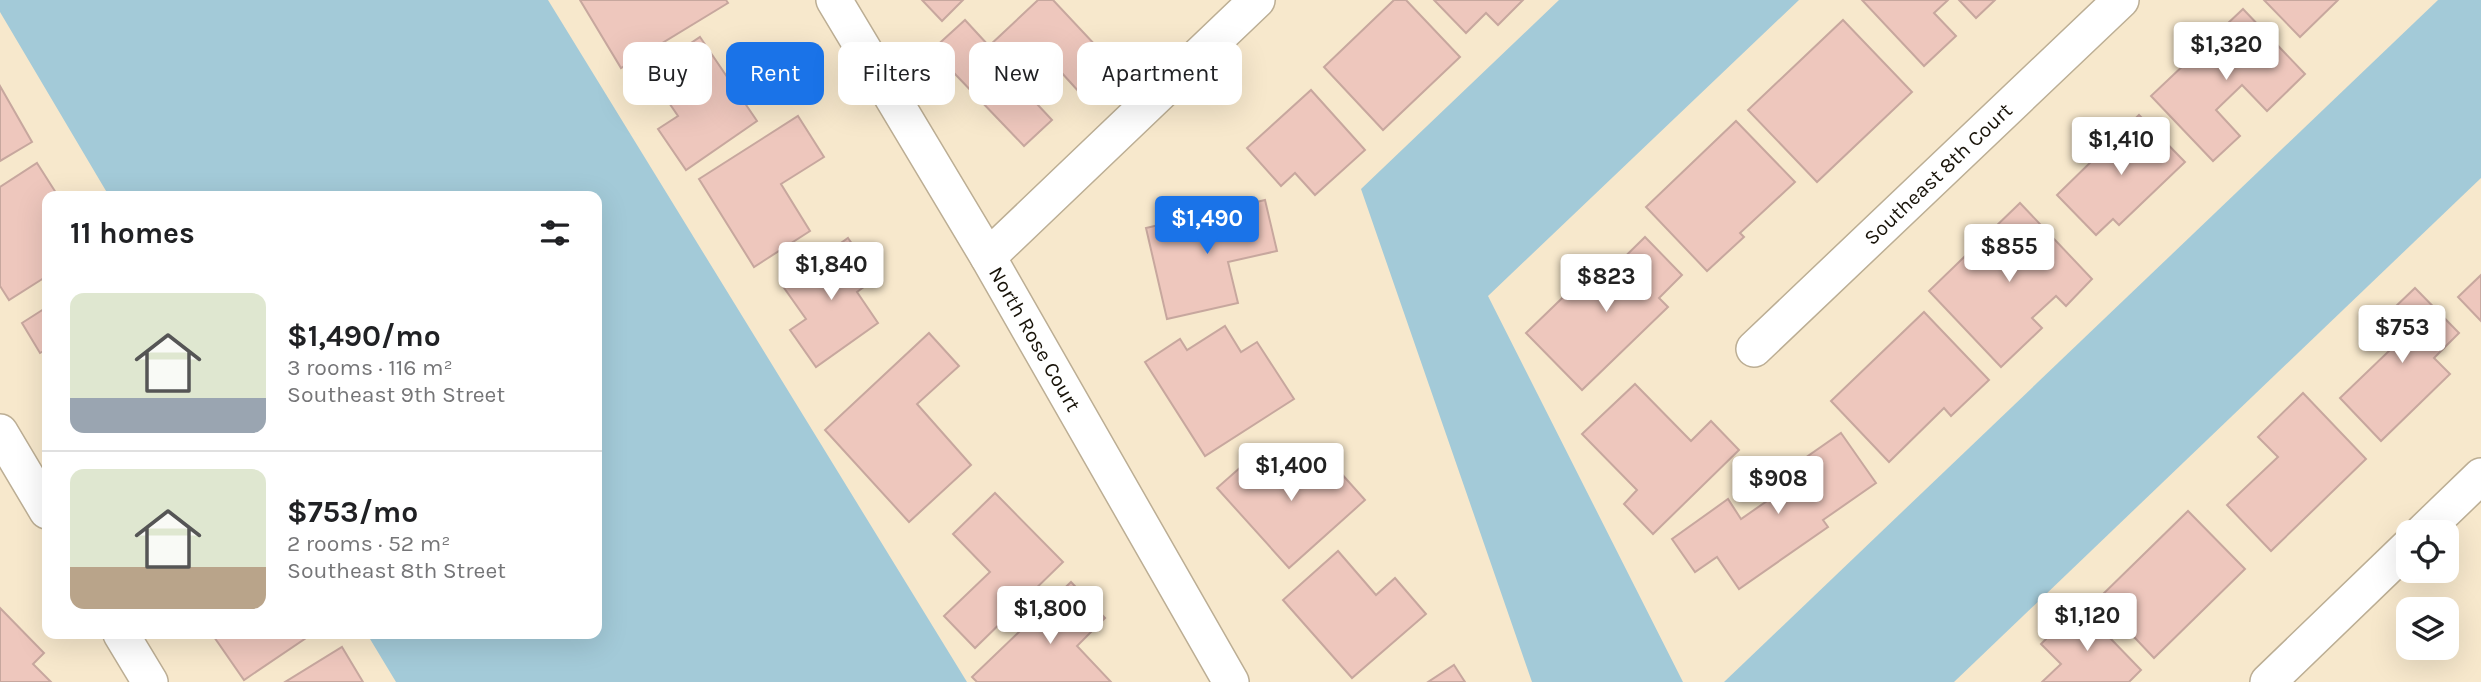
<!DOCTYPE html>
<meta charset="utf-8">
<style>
:root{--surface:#fff;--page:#f6f6f6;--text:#202124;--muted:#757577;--line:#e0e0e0;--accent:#1a73e8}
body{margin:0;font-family:Karla,sans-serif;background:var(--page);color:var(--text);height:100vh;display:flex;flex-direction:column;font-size:26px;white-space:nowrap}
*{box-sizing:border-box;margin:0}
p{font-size:23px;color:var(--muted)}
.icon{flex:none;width:38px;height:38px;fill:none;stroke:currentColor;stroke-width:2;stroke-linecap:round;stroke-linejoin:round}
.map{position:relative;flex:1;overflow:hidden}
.sheet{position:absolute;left:42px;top:191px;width:560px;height:448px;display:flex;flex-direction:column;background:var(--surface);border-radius:14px;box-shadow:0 7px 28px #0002}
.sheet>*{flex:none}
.banner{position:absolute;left:623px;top:42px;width:665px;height:63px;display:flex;gap:14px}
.buttons{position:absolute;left:2396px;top:520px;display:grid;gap:14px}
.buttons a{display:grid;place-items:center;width:63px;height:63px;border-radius:14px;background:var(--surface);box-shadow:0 7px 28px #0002;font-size:35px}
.price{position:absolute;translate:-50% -60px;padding:0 16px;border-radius:7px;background:#fff;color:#222;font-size:23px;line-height:46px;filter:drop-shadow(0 2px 4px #0008)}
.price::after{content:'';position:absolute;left:50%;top:42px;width:21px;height:16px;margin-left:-10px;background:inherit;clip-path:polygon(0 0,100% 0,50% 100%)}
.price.selected{background:var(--accent);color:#fff}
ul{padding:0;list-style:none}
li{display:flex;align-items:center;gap:21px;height:175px;padding:0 28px}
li+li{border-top:2px solid var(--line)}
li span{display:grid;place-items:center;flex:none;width:196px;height:140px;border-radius:14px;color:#555}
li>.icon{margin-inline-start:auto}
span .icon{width:84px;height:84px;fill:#fffc;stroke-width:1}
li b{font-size:30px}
h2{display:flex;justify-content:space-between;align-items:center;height:84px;padding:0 28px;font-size:30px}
.chip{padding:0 24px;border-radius:14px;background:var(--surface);box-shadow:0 7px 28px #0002;font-size:24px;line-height:63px}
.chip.selected{background:var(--accent);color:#fff}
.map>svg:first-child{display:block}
.water{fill:#a3cad8}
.building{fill:#eec7bd;stroke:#c7a79e;stroke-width:2}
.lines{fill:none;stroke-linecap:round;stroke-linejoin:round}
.minor-casing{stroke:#bcae94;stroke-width:38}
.minor{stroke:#fff;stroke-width:35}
.labels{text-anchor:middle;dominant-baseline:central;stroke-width:7;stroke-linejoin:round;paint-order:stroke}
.street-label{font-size:21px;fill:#181309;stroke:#fcf6eb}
</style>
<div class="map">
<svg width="2481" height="682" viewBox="0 0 2481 682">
<rect width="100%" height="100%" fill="#f7e8cc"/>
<g class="water">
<path d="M 0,0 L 548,0 L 967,682 L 396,682 L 367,634 L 597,634 L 597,196 L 109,196 L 0,12 Z"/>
<path d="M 1559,0 L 1799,0 L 1488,296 L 1683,682 L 1532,682 L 1361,189 Z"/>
<path d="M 2438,0 L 2481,0 L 2481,178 L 1954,682 L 1724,682 Z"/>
</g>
<g class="building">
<path d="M 580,0 L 726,0 L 728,3 L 621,68 Z"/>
<path d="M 922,0 L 963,0 L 942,21 Z"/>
<path d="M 1038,0 L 1053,0 L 1112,63 L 1080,93 L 1051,61 L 1022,88 L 1052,120 L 1024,146 L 932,50 L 965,20 L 989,46 Z"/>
<path d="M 1394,0 L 1406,0 L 1460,57 L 1383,130 L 1324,67 Z"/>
<path d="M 1434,0 L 1523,0 L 1498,25 L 1486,13 L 1466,33 Z"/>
<path d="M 1862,0 L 1948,0 L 1934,13 L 1956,36 L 1924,66 Z"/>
<path d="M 1959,0 L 1995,0 L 1976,18 Z"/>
<path d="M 2264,0 L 2338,0 L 2300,37 Z"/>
<path d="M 2243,9 L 2305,74 L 2267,111 L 2242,85 L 2216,110 L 2240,136 L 2213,161 L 2151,96 Z"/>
<path d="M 1843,20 L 1912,92 L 1817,182 L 1748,110 Z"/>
<path d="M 700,37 L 757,121 L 686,170 L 658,129 L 678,116 L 648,72 Z"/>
<path d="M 0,86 L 32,142 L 0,161 Z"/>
<path d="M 1311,90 L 1365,150 L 1315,195 L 1295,173 L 1281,186 L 1247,148 Z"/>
<path d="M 2139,115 L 2185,162 L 2119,225 L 2113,219 L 2096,235 L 2057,195 Z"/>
<path d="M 798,116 L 824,157 L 781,184 L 810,231 L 754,267 L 699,179 Z"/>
<path d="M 1736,121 L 1795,182 L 1740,233 L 1744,237 L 1707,271 L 1646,207 Z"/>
<path d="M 37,163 L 58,196 L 47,196 L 47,276 L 9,300 L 0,286 L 0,187 Z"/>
<path d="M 1265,200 L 1277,251 L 1228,262 L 1238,303 L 1167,319 L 1146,228 Z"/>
<path d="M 2020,203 L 2092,279 L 2066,306 L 2056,296 L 2032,318 L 2042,328 L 2001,367 L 1929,291 Z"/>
<path d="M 1645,237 L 1682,275 L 1659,298 L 1668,307 L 1582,390 L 1526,333 L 1583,278 L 1593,288 Z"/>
<path d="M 848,238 L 876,278 L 857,292 L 878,323 L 816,367 L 790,330 L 806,319 L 782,285 Z"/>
<path d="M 2481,275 L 2481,321 L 2458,297 Z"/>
<path d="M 2415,288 L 2459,333 L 2434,358 L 2450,374 L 2381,441 L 2340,398 L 2389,351 L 2370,331 Z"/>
<path d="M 47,307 L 47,349 L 40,353 L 22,323 Z"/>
<path d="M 1924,312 L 1989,380 L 1951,416 L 1944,408 L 1889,462 L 1831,401 Z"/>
<path d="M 1225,326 L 1241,352 L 1257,342 L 1294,399 L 1205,456 L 1145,362 L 1180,339 L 1187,350 Z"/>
<path d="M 929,333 L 959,366 L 917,404 L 971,465 L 909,522 L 825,430 Z"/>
<path d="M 1635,384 L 1691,441 L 1711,421 L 1739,450 L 1653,534 L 1624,504 L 1637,490 L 1582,434 Z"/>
<path d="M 2303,393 L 2366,459 L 2271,551 L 2227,505 L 2278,457 L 2258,437 Z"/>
<path d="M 1841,433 L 1876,483 L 1823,520 L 1828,527 L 1739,589 L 1717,557 L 1695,572 L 1672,539 L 1728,499 L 1741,519 L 1793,483 L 1785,472 Z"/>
<path d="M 1259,451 L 1287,483 L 1322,452 L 1365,500 L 1289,568 L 1217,488 Z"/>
<path d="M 995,493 L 1063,562 L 975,648 L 944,616 L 990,572 L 953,534 Z"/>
<path d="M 2188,511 L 2245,569 L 2154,658 L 2098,599 Z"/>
<path d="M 1338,551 L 1376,595 L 1395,578 L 1426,614 L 1352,678 L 1283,600 Z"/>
<path d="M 1071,582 L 1105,618 L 1077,646 L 1111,682 L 977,682 L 972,677 Z"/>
<path d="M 2079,606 L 2141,670 L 2129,682 L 2042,682 L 2061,664 L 2041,644 Z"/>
<path d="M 0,608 L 44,653 L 33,664 L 51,682 L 0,682 Z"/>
<path d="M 212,634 L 312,634 L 244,680 Z"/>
<path d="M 342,647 L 363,682 L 285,682 Z"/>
<path d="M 1454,665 L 1465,682 L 1428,682 Z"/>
</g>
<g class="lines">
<defs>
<g id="minor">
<path id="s1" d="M 834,0 L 988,257 L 1231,682"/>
<path d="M 988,257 L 1257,0"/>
<path id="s2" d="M 1754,349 L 2121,0"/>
<path d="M 0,432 L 47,511"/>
<path d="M 2423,532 L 2481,476"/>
<path d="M 121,634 L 150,682"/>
<path d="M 2268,682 L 2408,547"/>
</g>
</defs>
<use href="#minor" class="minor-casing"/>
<use href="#minor" class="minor"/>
</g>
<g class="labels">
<g class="street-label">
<text stroke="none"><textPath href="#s2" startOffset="254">Southeast 8th Court</textPath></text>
<text stroke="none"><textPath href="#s1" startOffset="394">North Rose Court</textPath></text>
</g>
</g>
</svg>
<div class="buttons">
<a><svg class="icon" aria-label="locate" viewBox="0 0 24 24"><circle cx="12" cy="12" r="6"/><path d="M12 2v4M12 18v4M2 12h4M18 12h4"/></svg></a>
<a><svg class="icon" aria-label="layers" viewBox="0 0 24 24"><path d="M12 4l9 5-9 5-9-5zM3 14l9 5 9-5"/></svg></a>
</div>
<b class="price" style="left:2226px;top:82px">$1,320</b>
<b class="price" style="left:2121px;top:177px">$1,410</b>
<b class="price selected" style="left:1207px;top:256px">$1,490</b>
<b class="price" style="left:2009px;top:284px">$855</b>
<b class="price" style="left:831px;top:302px">$1,840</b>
<b class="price" style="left:1606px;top:314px">$823</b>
<b class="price" style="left:2402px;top:365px">$753</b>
<b class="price" style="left:1291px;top:503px">$1,400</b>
<b class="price" style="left:1778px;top:516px">$908</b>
<b class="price" style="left:1050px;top:646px">$1,800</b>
<b class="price" style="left:2087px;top:653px">$1,120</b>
<div class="banner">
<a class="chip">Buy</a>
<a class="chip selected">Rent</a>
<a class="chip">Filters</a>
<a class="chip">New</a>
<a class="chip">Apartment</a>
</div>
<section class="sheet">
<h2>11 homes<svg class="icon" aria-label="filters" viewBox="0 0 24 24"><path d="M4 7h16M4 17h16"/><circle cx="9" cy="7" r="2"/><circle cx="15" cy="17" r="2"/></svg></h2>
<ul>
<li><span style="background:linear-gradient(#dfe7d0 75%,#9aa5b1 0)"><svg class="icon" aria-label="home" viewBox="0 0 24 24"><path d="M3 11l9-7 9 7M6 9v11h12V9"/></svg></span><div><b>$1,490/mo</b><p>3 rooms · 116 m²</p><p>Southeast 9th Street</p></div></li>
<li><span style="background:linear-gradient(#dfe7d0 70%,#b9a48a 0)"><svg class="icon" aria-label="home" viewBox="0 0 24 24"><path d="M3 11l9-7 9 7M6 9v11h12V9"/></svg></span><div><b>$753/mo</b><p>2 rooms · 52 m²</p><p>Southeast 8th Street</p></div></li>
</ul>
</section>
</div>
